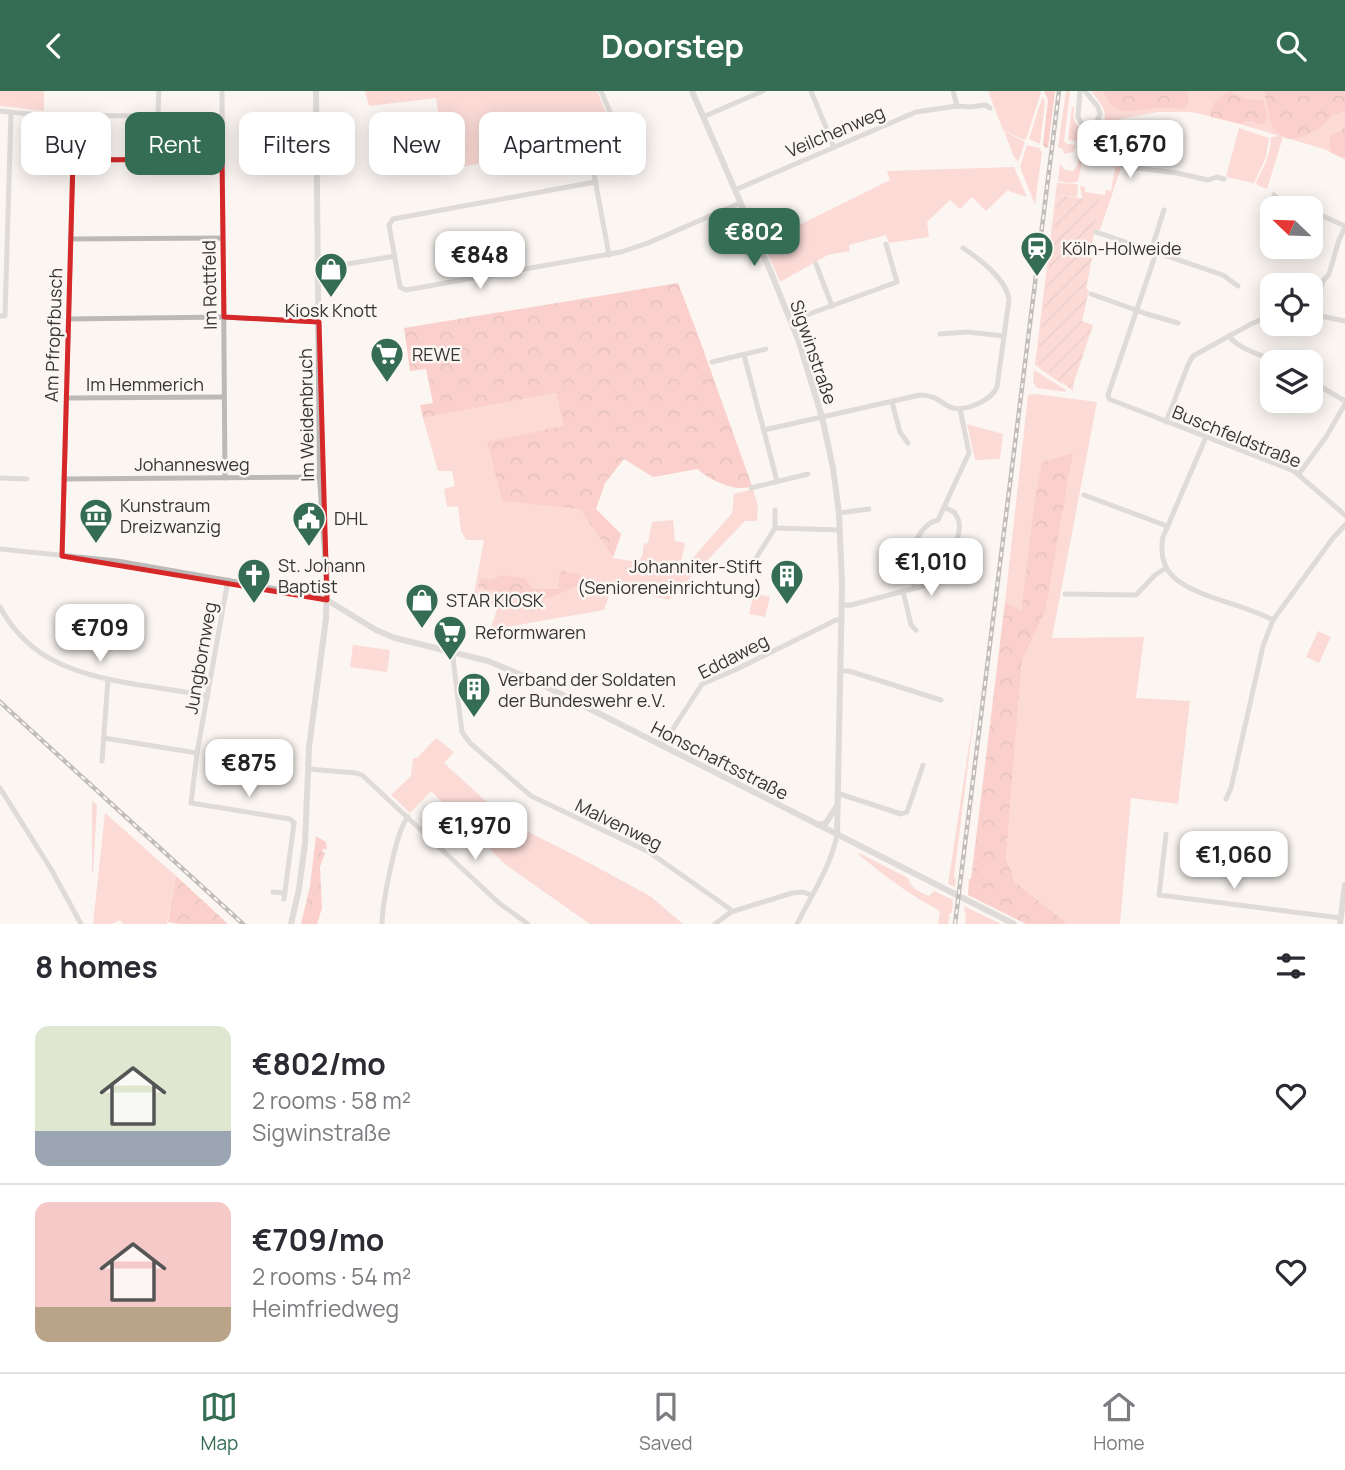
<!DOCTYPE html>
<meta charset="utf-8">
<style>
:root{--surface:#fff;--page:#f7f7f7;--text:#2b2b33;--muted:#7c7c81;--line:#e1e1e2;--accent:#346c54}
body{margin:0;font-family:Manrope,sans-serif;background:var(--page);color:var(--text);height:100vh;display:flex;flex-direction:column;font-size:26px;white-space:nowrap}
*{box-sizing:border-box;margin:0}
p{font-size:23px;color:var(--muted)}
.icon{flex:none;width:38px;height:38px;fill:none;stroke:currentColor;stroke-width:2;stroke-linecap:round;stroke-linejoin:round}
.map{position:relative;height:833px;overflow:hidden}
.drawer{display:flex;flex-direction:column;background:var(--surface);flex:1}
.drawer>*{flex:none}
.banner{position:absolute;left:21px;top:21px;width:700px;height:63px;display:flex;gap:14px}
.needle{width:46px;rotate:293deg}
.tools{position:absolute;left:1260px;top:105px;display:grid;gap:14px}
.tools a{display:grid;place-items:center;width:63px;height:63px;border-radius:14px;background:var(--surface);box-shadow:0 4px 18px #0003;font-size:35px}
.price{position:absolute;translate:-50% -60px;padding:0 16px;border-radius:14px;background:#fff;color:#222;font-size:23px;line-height:46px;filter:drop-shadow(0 2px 4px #0008)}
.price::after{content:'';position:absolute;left:50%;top:42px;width:21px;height:16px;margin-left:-10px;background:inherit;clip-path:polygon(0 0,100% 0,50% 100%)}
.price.current{background:var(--accent);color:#fff}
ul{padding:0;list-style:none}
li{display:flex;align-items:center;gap:21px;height:175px;padding:0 35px}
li+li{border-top:2px solid var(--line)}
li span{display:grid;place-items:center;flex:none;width:196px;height:140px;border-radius:14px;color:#555}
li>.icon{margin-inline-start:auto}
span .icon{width:84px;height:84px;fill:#fffc;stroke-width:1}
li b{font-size:30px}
h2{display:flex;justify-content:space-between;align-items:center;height:84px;padding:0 35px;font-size:30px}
.tag{padding:0 24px;border-radius:14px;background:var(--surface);box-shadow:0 4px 18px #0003;font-size:24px;line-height:63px}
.tag.current{background:var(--accent);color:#fff}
header{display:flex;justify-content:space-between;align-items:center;height:91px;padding:0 35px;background:var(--accent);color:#fff;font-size:32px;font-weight:700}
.tab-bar{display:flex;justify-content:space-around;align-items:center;height:98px;border-top:2px solid var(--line);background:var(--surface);font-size:19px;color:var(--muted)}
.tab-bar a{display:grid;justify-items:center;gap:4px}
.tab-bar .current{color:var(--accent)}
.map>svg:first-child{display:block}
.green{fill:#fcbab6}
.forest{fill:url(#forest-crowns)}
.garden{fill:url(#garden-furrows)}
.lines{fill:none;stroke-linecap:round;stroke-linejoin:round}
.minor{stroke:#bcbab9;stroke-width:5}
.tertiary{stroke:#bcbab9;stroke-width:6}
.rail-casing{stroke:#7b7976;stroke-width:4.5}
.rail{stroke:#fbf6f2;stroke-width:2;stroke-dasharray:5;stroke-linecap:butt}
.marked{fill:none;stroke:#d62828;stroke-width:5;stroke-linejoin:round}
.labels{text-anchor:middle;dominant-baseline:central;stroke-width:5;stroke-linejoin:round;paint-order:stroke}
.street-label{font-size:18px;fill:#363533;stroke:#fbf6f2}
.poi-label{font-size:18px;fill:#363533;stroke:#fbf6f2;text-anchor:start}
</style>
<header><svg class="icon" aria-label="back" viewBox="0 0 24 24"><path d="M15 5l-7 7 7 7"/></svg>Doorstep<svg class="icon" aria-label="search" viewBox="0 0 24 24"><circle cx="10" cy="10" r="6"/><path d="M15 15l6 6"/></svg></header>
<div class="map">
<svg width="1345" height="833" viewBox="0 0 1345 833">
<defs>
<pattern id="forest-crowns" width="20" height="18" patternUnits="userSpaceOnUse" patternTransform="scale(1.75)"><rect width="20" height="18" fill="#faa39e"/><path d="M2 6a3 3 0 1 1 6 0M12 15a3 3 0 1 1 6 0" fill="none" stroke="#cb8681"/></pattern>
<pattern id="garden-furrows" width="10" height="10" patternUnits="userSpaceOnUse" patternTransform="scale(1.75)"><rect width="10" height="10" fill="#fcbab6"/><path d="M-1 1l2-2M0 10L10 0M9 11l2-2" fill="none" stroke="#d9a09d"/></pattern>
</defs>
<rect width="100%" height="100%" fill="#fbf6f2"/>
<g class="green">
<path d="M 0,0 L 44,0 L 44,20 L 0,15 Z"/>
<path d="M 365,0 L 597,0 L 607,24 L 604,33 L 584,38 L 583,42 L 523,54 L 520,66 L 447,78 L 436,7 L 369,15 Z"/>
<path d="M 988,0 L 1040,0 L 1041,2 L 1026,48 L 1024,49 L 1003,39 Z"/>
<path d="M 1066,0 L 1070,0 L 1064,50 L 1067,53 L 1076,54 L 1073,61 L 1064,63 L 1063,58 L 1058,56 Z"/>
<path d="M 1091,0 L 1345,0 L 1345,68 L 1324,58 L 1283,46 L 1267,98 L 1257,94 L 1256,91 C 1265,74 1270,65 1271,46 L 1279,45 L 1227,29 L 1191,21 L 1159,21 L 1119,28 L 1107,67 C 1100,66 1092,66 1090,58 L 1093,40 L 1103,33 C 1109,19 1099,11 1091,0 Z"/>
<path d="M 1042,7 L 1044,8 L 1045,12 L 1040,53 L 1029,48 Z"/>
<path d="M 1072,16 L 1074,16 C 1072,28 1075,37 1087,40 L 1088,45 L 1085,59 L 1080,59 L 1080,54 L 1077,50 L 1068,49 Z"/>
<path d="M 1239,37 L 1269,47 L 1266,66 L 1254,92 L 1226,86 Z"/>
<path d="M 1004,40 L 1025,51 L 1018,71 L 1013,64 Z"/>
<path d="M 1027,54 L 1039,57 L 1042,61 L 1035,114 L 1020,76 Z"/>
<path d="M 1079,63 L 1084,63 L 1078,90 L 1071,92 L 1058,90 L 1060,73 L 1065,79 L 1073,80 L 1078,74 Z"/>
<path d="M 1110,75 L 1121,77 L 1100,139 L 1094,138 L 1085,108 L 1082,107 L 1080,95 L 1085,96 L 1085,101 L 1105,104 L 1106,99 L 1111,100 L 1115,77 Z"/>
<path d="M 1014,76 L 1027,106 L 1011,101 L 1008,99 L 986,120 L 972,106 L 960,118 L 950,109 L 927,131 L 929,146 L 889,152 L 886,144 L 849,154 L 850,160 L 828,164 L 780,191 L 763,152 L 890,89 L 887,80 Z"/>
<path d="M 1057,92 L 1078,93 L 1077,106 L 1058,104 L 1055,282 L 1063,294 L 1035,274 Z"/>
<path d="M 1034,279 L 1066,299 L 1066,301 L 1037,297 L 1033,291 Z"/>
<path d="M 556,302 L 580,418 L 621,443 L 613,467 L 638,471 L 642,465 L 644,453 L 648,452 L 652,431 L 673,429 L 675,450 L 685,452 L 679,481 L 680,482 L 732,422 L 734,403 L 753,398 L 758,415 L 757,430 L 745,430 L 669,509 L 612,496 L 604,519 L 490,539 L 498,516 L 473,508 L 484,449 L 466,449 L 461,440 L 458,415 L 447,416 L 444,398 L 455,395 L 452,380 L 438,380 L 423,327 Z"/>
<path d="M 1035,303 L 1097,311 L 1052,547 L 1144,546 L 1136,607 L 1190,610 L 1178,713 L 1131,707 L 1120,833 L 1068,833 L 1015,791 L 1006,767 L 1022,570 L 1046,519 L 1073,362 L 1033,420 L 1021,521 L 1005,511 L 1028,304 Z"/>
<path d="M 967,333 L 1003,343 L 1000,368 L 975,369 Z"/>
<path d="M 754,502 L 770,506 L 765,526 L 749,523 Z"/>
<path d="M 1318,540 L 1331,546 L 1319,572 L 1306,566 Z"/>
<path d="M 353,554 L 390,559 L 387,581 L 350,576 Z"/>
<path d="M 976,609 L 954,786 L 956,787 L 955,796 L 948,793 Z"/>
<path d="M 436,647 L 454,661 L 444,672 L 509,731 L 580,767 L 650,805 L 683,833 L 590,833 L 506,774 L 431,700 L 410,722 L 391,704 L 411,685 L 413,667 L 417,667 Z"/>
<path d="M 92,710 L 97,714 L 93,782 L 92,782 Z"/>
<path d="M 105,722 L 176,785 L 167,833 L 123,833 L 120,829 L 112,833 L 93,833 Z"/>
<path d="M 859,762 L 908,787 C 911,798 920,801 929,805 L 934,800 L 953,809 L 952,822 L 950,822 L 948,833 L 938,833 L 940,820 C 910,804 884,785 858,763 Z"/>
<path d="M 964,815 L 1001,833 L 965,833 L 966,824 L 965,823 Z"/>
</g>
<g class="forest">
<path d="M 1044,0 L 1055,0 L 1048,57 L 1044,56 L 1043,53 L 1048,9 Z"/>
<path d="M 1103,0 L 1186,0 L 1188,2 L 1189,12 L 1184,18 C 1176,18 1169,17 1161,17 C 1137,17 1115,32 1103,0 Z"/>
<path d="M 1230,0 L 1245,8 L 1263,9 L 1268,26 L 1264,33 L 1258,33 L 1253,30 L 1246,30 L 1241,33 L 1211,26 C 1209,12 1220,6 1230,0 Z"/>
<path d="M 1264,0 L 1345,0 L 1345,19 L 1339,23 L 1332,24 C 1325,36 1301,51 1286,47 C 1280,45 1278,40 1272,36 Z"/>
<path d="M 1345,36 L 1345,68 L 1331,62 L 1329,48 L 1332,43 L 1339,41 Z"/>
<path d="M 678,192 L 698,244 L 752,395 C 749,396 745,397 741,397 C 730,398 704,386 698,378 L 653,386 L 624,368 L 605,392 L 596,418 L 621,443 L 613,466 L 580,418 L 502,410 L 487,351 L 563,335 L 556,302 L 423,327 L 420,314 L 433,312 L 426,278 L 410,280 L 404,237 Z"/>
<path d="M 1073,362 L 1046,519 L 1022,570 L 1006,767 L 1015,791 L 1068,833 L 1026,833 L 968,804 L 969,788 L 971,788 L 1005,511 L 1021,520 L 1033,420 L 1042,371 Z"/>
<path d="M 560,479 L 594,488 C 576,494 560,505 542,508 C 521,511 498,501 478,496 L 481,487 L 491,489 L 502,484 L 525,487 L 533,498 L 558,498 Z"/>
<path d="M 316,745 L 326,751 L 327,758 L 323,758 L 322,761 L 325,762 L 320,776 L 322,817 L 317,833 L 301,833 L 310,795 Z"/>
<path d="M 176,785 L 228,833 L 179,833 L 168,831 Z"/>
</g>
<path class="garden" d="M 1058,104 L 1085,108 L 1088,104 L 1100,105 L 1094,137 L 1096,138 L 1088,164 L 1092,167 L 1086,198 L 1089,199 L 1082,230 L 1093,234 L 1074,291 L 1073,300 L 1037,272 Z"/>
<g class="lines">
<g class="minor">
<path d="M 222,0 L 225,387"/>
<path d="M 601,0 L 635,79"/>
<path d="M 811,0 L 834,56"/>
<path d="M 953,0 L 957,15"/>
<path d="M 1080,0 L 1078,26 L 1082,33 L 1089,35 L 1096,33 L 1100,23 L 1098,16 L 1085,0"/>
<path d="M 0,20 L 39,24 L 152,25 L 158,22 L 159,0"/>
<path d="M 703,26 L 763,0"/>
<path d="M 1089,35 L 1090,45 L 1087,61 L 1091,67 L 1136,77 L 1177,82 L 1208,89 L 1217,86 L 1224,88"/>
<path d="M 588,51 L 609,164"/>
<path d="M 73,69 L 222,68"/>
<path d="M 595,91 L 393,128 L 389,134 L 400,196 L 406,199 L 621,161 L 648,152 L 740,112"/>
<path d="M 735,99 L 916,21 L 957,15 L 971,16 L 985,14 L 990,17"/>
<path d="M 1274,104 L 1283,112 L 1304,117"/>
<path d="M 1311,120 L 1345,135"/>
<path d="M 1096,141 L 1223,184 L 1238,195"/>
<path d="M 70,148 L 223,147"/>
<path d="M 1151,160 L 1164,119"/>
<path d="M 1156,162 L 1108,304 L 1109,308 L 1294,380 L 1345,424"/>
<path d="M 816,173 L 832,215"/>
<path d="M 324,177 L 395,165"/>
<path d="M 1091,203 L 1147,223 L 1178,232"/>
<path d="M 1311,223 L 1345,230"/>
<path d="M 1315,223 L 1323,190 L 1329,183 L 1339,149 L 1345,136"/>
<path d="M 0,225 L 5,225 L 11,21"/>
<path d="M 68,228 L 224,226 L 319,231"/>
<path d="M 790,230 L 897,191 L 886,153"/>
<path d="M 940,243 L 967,241 L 1004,245"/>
<path d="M 1229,245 C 1238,258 1262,264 1277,271"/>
<path d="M 744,264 L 777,390"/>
<path d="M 712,271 L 766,258"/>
<path d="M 1311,290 L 1345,310"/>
<path d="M 66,307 L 224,306"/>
<path d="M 892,311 L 900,341 L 908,352"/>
<path d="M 1166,331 L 1188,274 L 1193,265 L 1251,233 L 1272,224"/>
<path d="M 764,339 L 920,304 C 922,304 930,305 932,306 C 939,308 945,315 953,317 C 967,320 992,309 997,296 L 1009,209 C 1007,189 980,168 963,157"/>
<path d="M 1206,346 L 1163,446 C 1156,484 1181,494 1211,506 C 1232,513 1254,519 1273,529"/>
<path d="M 1299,383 L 1326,346 L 1345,313"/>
<path d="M 0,387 L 27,388"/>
<path d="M 63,388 L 320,386"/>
<path d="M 751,397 L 808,383"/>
<path d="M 1084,404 L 1167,435"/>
<path d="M 839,422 L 869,418"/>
<path d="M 775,437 L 775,419"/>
<path d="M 0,458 L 117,470 L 311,504 L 327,509"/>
<path d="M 62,465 L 74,24"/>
<path d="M 751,475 L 775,437 L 840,439"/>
<path d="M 228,489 L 197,662 L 191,712 L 290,728 L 294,732"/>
<path d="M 915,497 L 907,473 C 914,456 919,433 938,429 L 944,416"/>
<path d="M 903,500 L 911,534 L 916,539"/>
<path d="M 1065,503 L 1136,504 L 1155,484 L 1166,477"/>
<path d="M 842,514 L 851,514 L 931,493 C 944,485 962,447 959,431 C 958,427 956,424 954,421 L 944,416 L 969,362 L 960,318"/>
<path d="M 0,516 C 30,572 81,584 139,594 C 162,597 185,601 208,605"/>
<path d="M 454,561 L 453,567 L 462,641 L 470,652 L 531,705 L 649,761 L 730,818 L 731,821"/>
<path d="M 841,580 L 849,580 L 941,609"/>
<path d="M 104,647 L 197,662"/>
<path d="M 662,655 L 702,593 L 735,579 L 836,529 L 842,529"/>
<path d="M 102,670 L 108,588"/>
<path d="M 308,678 L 356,682 L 362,684 L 499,812 L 528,833"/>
<path d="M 0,697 L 51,778 L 81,833"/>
<path d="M 837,702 L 901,723 L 907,721 L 923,674"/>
<path d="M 1226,708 L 1231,697 L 1263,555 L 1273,529 L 1333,447 L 1345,434"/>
<path d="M 1166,743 L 1159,804 L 1341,827"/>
<path d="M 273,801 L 285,802"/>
<path d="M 284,808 L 294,732"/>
<path d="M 382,833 C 382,815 396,738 408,726"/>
<path d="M 715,833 L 731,821 L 792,802 L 803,801 L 811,804"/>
<path d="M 797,833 C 811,805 831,775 837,744"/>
</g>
<g class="tertiary">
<path d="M 692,0 L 772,184 L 799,251 L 822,326 L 833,377 L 839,422 L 842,494 L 837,744"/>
<path d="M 327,509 L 376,539 L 395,547 L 488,570 L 531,588 L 1014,833"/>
<path d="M 818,734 L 826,732 L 836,716"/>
<path d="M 291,833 L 299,798 L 305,752 L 309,656 L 326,528 L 327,490 L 320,386 L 316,0"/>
<path d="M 1340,833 L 1345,794"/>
</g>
<defs>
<g id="rail">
<path d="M 0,611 L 243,833"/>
<path d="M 955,833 L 1059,0"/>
</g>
</defs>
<use href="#rail" class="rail-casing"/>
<use href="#rail" class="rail"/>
</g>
<path d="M0 0H1345V833H0ZM 222,68 L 224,226 L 319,231 L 327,509 L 62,465 L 73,69 Z" fill="#fbf6f2" fill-opacity=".55" fill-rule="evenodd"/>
<path class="marked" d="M 222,68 L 224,226 L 319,231 L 327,509 L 62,465 L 73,69 Z"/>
<defs>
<symbol id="station-pin" viewBox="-11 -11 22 30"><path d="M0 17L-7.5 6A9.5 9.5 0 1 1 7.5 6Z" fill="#346c54" stroke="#fbf6f2"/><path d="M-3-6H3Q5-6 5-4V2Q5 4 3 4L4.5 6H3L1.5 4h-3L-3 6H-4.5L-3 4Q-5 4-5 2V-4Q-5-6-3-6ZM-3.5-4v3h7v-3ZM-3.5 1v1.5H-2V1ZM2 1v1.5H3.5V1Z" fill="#fff"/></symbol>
<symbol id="shop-pin" viewBox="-11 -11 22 30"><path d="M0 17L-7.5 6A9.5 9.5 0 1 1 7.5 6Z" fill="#346c54" stroke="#fbf6f2"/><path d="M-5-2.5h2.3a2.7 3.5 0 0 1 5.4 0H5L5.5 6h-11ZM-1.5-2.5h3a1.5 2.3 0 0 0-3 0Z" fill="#fff"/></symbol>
<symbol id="supermarket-pin" viewBox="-11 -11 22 30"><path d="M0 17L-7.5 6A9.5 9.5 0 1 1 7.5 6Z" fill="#346c54" stroke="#fbf6f2"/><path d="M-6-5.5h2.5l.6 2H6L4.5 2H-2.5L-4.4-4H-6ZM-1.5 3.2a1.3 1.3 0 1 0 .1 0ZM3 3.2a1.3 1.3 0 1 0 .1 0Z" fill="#fff"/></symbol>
<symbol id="museum-pin" viewBox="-11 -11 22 30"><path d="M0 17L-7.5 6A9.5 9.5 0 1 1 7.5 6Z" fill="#346c54" stroke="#fbf6f2"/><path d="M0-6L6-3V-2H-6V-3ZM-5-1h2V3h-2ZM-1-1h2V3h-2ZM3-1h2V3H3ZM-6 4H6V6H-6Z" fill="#fff"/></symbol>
<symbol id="civic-pin" viewBox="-11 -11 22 30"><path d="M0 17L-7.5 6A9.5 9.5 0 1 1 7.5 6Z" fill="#346c54" stroke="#fbf6f2"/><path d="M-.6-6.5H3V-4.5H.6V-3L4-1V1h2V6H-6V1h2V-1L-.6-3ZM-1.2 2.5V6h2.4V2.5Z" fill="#fff"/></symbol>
<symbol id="church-pin" viewBox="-11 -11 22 30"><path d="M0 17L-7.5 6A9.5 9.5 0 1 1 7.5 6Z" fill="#346c54" stroke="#fbf6f2"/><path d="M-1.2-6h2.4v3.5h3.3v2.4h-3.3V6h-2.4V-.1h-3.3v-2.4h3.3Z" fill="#fff"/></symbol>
<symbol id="building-pin" viewBox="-11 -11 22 30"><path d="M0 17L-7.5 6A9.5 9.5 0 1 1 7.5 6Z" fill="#346c54" stroke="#fbf6f2"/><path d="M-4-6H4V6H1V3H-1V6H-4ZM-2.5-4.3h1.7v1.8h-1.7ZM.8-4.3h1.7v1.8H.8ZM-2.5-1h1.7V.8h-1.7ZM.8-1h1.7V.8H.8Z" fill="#fff"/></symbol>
</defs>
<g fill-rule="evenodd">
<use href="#station-pin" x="1018" y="138" width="38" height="52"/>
<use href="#shop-pin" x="312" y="159" width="38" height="52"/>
<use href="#supermarket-pin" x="368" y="244" width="38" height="52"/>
<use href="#museum-pin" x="77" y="405" width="38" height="52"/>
<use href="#civic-pin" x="290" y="408" width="38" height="52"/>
<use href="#church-pin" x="235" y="465" width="38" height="52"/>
<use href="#building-pin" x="768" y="466" width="38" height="52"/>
<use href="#shop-pin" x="403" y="490" width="38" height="52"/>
<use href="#supermarket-pin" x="431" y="522" width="38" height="52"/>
<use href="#building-pin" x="455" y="579" width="38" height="52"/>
</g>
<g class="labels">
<g class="street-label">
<text transform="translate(835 40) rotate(-23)">Veilchenweg</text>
<text transform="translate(209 194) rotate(-91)">Im Rottfeld</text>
<text transform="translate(53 244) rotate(-88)">Am Pfropfbusch</text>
<text transform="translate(814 261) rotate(71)">Sigwinstraße</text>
<text x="145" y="293">Im Hemmerich</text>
<text transform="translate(306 324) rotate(-91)">Im Weidenbruch</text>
<text transform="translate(1237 345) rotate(22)">Buschfeldstraße</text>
<text x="192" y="373">Johannesweg</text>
<text transform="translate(733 565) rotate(-27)">Eddaweg</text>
<text transform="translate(200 567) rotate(-80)">Jungbornweg</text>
<text transform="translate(720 669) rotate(27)">Honschaftsstraße</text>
<text transform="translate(619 733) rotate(26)">Malvenweg</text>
</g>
<g class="poi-label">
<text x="1062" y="157">Köln-Holweide</text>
<text x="331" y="219" text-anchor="middle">Kiosk Knott</text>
<text x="412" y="263">REWE</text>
<text x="120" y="414">Kunstraum<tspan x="120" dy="21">Dreizwanzig</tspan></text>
<text x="334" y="427">DHL</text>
<text x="278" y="474">St. Johann<tspan x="278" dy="21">Baptist</tspan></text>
<text x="762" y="475" text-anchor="end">Johanniter-Stift<tspan x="762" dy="21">(Senioreneinrichtung)</tspan></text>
<text x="446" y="509">STAR KIOSK</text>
<text x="475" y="541">Reformwaren</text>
<text x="498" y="588">Verband der Soldaten<tspan x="498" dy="21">der Bundeswehr e.V.</tspan></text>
</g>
</g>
</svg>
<div class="tools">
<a><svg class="needle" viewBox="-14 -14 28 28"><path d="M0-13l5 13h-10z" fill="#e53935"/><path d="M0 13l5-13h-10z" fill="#7c7c81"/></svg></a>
<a><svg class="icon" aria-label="locate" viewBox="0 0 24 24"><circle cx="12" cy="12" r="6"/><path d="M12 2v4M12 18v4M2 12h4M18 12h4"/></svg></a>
<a><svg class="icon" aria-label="layers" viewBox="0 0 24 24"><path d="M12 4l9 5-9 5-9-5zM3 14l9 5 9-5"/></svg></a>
</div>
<b class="price" style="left:1130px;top:89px">€1,670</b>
<b class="price current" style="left:754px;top:177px">€802</b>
<b class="price" style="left:480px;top:200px">€848</b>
<b class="price" style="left:931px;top:507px">€1,010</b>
<b class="price" style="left:100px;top:573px">€709</b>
<b class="price" style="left:249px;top:708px">€875</b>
<b class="price" style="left:475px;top:771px">€1,970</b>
<b class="price" style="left:1234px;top:800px">€1,060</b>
<div class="banner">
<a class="tag">Buy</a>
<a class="tag current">Rent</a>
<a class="tag">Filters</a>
<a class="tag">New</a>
<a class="tag">Apartment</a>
</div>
</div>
<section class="drawer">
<h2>8 homes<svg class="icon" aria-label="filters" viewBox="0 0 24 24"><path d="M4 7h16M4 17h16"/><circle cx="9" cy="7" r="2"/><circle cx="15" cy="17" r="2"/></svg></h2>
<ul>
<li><span style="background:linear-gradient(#dfe7d0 75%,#9aa5b1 0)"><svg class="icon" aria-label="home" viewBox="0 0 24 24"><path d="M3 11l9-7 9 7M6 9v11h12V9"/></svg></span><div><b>€802/mo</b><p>2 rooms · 58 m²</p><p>Sigwinstraße</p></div><svg class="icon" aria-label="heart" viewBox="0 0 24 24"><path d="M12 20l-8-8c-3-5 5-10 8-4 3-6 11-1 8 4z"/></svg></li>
<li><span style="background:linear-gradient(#f6c9c9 75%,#b9a48a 0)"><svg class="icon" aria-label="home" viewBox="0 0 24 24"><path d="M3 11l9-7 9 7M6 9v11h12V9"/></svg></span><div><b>€709/mo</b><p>2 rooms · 54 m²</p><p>Heimfriedweg</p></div><svg class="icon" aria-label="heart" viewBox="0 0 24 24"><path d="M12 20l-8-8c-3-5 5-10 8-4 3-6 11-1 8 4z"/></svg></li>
</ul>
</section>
<nav class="tab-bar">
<a class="current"><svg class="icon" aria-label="map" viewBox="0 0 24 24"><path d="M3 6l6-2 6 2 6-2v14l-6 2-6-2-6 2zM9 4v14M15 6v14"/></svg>Map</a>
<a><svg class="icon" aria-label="saved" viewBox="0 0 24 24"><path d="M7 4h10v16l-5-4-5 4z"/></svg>Saved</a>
<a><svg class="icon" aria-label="home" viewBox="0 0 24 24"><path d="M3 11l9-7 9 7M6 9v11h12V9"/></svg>Home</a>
</nav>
